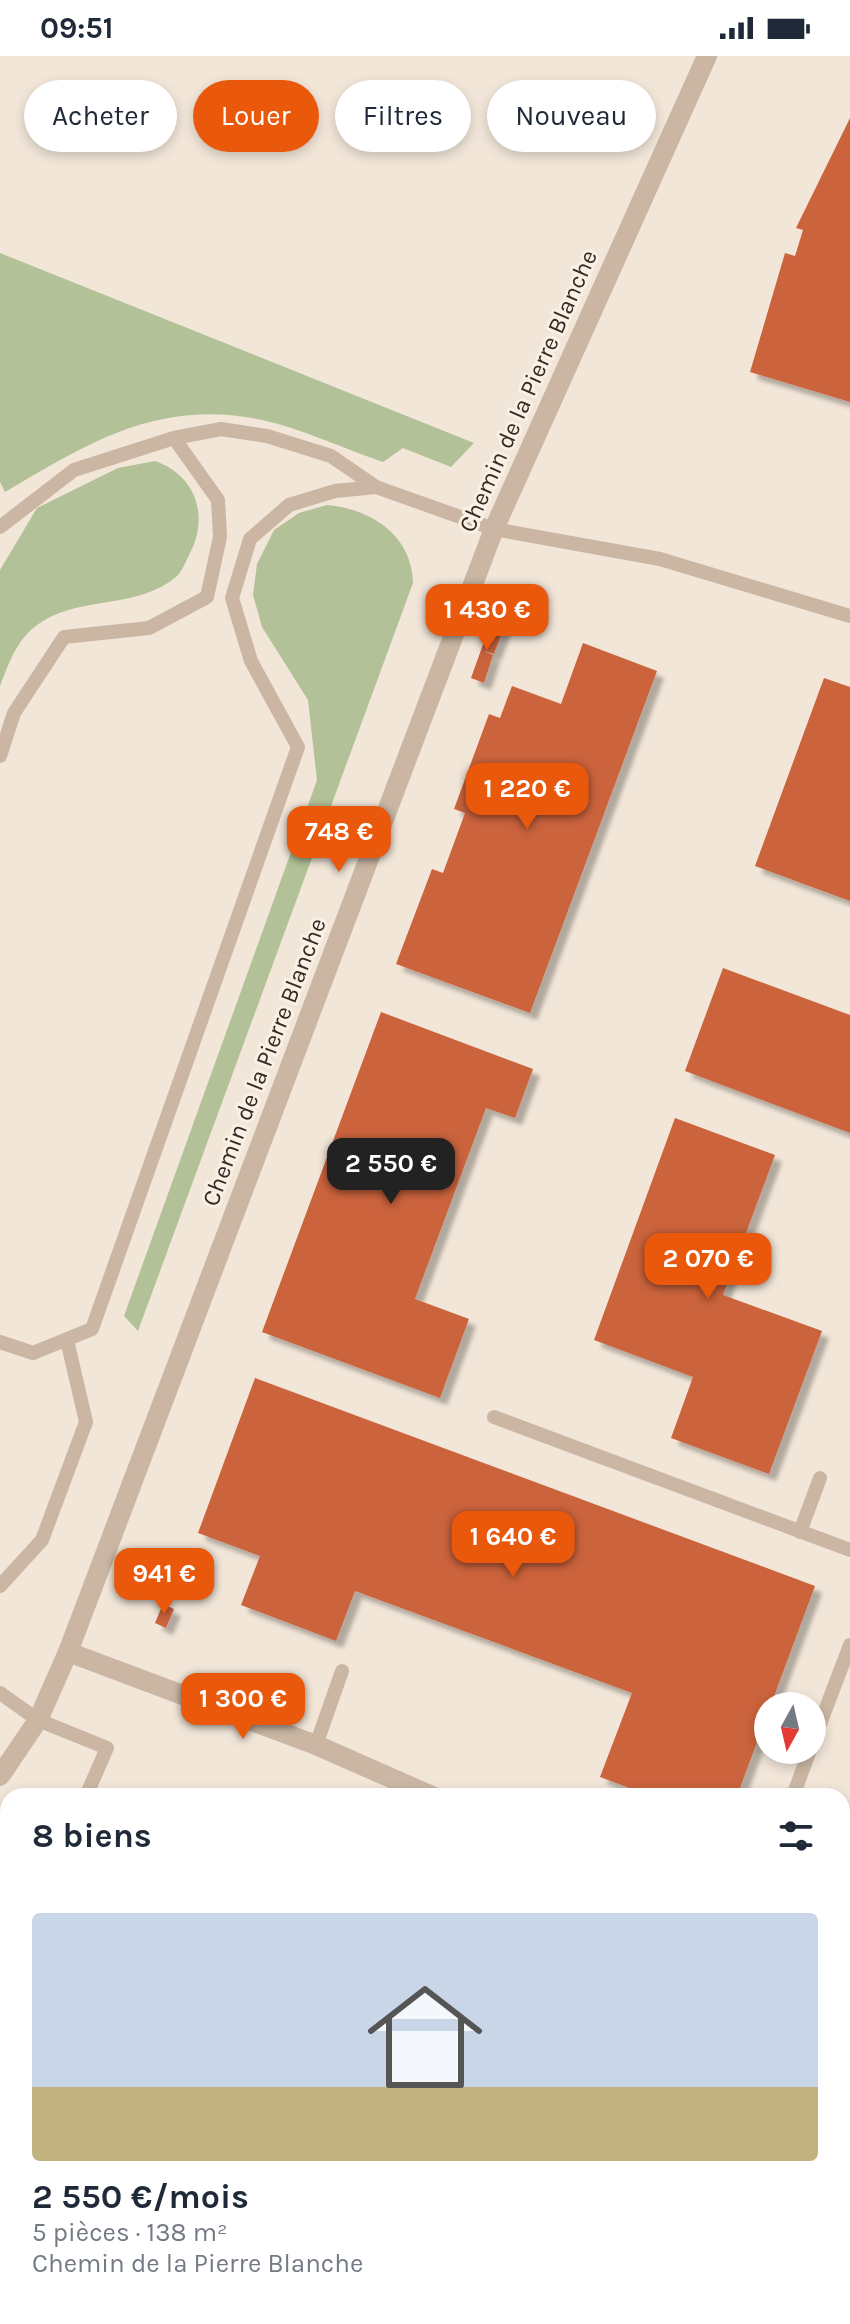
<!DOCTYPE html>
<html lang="fr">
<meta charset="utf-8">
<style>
:root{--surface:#fff;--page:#f2f2f3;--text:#1f2937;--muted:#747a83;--accent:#ea580c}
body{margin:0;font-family:Karla,sans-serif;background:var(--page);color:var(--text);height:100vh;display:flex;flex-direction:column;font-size:30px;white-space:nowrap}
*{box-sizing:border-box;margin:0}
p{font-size:26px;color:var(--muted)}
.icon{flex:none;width:44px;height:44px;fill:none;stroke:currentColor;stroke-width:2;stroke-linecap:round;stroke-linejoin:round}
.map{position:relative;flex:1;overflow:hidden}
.side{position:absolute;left:0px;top:1732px;width:850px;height:536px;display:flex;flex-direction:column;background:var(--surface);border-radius:24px 24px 0 0;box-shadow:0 4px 12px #0003}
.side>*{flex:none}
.banner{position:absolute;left:24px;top:24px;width:802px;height:72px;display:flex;gap:16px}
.needle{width:52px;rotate:188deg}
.tools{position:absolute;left:754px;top:1636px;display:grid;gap:16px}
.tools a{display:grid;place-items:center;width:72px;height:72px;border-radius:50%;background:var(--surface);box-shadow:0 4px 12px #0003;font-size:40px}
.price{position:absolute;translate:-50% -68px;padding:0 18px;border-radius:16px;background:var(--accent);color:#fff;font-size:26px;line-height:52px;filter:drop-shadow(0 2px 4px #0008)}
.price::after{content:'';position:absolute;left:50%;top:48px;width:24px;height:18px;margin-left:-12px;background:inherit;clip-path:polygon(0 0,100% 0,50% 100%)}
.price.selected{background:#222;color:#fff}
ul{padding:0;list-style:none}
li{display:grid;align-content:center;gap:16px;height:424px;padding:0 32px}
li span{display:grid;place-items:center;height:248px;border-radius:8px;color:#555}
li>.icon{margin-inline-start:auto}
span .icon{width:144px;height:144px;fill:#fffc;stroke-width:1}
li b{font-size:34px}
h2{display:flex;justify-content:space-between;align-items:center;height:96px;padding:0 32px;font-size:34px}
.chip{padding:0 28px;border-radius:36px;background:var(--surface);box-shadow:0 4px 12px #0003;font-size:28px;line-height:72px}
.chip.selected{background:var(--accent);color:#fff}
.status{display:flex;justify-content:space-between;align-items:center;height:56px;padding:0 40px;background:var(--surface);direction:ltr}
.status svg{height:22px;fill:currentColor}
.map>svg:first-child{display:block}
.green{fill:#b2c197}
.building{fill:#cb633d;filter:url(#shadow)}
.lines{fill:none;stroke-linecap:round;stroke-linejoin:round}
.service{stroke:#cab6a3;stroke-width:14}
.minor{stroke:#cab6a3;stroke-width:20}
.primary{stroke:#786256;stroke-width:20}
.labels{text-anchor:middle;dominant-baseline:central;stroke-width:6;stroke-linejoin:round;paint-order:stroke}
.street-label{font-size:24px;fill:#352b26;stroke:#faf0e4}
</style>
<div class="status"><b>09:51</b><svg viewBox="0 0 49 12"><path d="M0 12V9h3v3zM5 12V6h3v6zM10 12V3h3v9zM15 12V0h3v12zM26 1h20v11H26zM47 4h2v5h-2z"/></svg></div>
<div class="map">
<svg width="850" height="2268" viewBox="0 0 850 2268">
<defs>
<filter id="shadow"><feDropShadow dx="7" dy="7" stdDeviation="2" flood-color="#0004"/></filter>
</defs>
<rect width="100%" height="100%" fill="#f2e6d8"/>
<g class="green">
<path d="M 0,197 L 474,387 L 451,411 L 403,392 L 383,406 C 344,393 303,373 262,364 C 160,342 89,386 5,436 L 0,426 Z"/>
<path d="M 155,405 C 196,419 210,461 189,499 C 186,505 182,515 177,520 C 139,553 83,540 43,565 C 18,580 10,604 0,630 L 0,514 L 37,452 L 118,412 Z"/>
<path d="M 327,449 C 371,453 412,479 413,527 L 138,1275 L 124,1260 L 317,724 L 308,644 L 262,571 L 253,539 L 257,508 L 274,474 L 299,457 Z"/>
</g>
<g class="building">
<path d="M 850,62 L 850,346 L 750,316 L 785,197 L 795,200 L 803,174 L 796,172 Z"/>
<path d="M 499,542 L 512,547 L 504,569 L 491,565 Z"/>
<path d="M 491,566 L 504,571 L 494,598 L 484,595 L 493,599 L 484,627 L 471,622 Z"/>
<path d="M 583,587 L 657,615 L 530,957 L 396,908 L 432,813 L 443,817 L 465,757 L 454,753 L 489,658 L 500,662 L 512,630 L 561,648 Z"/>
<path d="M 824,622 L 850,631 L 850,845 L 755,810 Z"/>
<path d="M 723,912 L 850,959 L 850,1077 L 685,1015 Z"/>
<path d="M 381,956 L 533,1013 L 515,1062 L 486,1052 L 415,1243 L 469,1263 L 440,1342 L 262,1276 Z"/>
<path d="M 675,1062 L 775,1099 L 723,1239 L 822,1275 L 769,1418 L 671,1382 L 693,1321 L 594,1284 Z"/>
<path d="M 255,1322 L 815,1530 L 737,1740 L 651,1740 L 600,1721 L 632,1637 L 355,1535 L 336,1585 L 241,1549 L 260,1500 L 198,1477 Z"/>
<path d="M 163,1548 L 174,1553 L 166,1572 L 155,1567 Z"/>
<path d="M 8,2022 L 8,2051 L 6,2054 L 0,2051 L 0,2041 Z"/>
</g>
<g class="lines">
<g class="service">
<path d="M 0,471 L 74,414 L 174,382 L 221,373 L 267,380 L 331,400 L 376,431 L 494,473 L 660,503 L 850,560"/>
<path d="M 0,700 L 14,657 L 64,581 L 149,572 L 207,541 L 220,481 L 218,444 L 174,382"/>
<path d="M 0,1286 L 33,1297 L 92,1273 L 298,691 L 251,605 L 232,542 L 250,483 L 289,449 L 335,435 L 376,431"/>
<path d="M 494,1361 L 850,1494"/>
<path d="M 800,1476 L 820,1422"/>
<path d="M 0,1530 L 42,1484 L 86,1366 L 67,1284"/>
<path d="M 0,1637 L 38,1664 L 107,1692 L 86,1740"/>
<path d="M 316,1689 L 342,1615"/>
<path d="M 812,1689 L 850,1589"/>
<path d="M 793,1740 L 810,1694"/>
<path d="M 0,1938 L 8,1920"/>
<path d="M 842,1938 L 849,1922"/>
<path d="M 842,2059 L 850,2062"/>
<path d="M 0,2122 L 8,2127"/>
<path d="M 653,2260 L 672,2268"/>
<path d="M 242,2268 L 244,2260"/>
<path d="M 705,2268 L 708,2260"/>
</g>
<g class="minor">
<path d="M 68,1596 L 316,1689 L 432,1740"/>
<path d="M 0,1720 L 38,1664 L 68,1596 L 494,473 L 707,0"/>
<path d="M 842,1919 L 850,1922"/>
</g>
<g class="primary">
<path d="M 0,2199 L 8,2204"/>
<path d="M 93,2260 L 103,2268"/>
</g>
</g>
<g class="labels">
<g class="street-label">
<text transform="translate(528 335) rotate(-66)">Chemin de la Pierre Blanche</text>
<text transform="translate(264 1006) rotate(-69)">Chemin de la Pierre Blanche</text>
</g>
</g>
</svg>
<div class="tools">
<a><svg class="needle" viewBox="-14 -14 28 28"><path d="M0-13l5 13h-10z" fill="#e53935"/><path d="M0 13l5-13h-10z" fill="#747a83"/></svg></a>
</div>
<b class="price" style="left:487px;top:596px">1 430 €</b>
<b class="price" style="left:527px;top:775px">1 220 €</b>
<b class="price" style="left:339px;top:818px">748 €</b>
<b class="price selected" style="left:391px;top:1150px">2 550 €</b>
<b class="price" style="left:708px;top:1245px">2 070 €</b>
<b class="price" style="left:513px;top:1523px">1 640 €</b>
<b class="price" style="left:164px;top:1560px">941 €</b>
<b class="price" style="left:243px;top:1685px">1 300 €</b>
<div class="banner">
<a class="chip">Acheter</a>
<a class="chip selected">Louer</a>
<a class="chip">Filtres</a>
<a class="chip">Nouveau</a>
</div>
<section class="side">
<h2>8 biens<svg class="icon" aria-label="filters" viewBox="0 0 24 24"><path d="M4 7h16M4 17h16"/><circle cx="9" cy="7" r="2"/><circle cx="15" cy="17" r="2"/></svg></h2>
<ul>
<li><span style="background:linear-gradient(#c9d6e8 70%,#c2b280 0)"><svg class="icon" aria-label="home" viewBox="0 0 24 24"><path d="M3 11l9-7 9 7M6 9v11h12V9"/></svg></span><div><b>2 550 €/mois</b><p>5 pièces · 138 m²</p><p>Chemin de la Pierre Blanche</p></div></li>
</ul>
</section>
</div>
